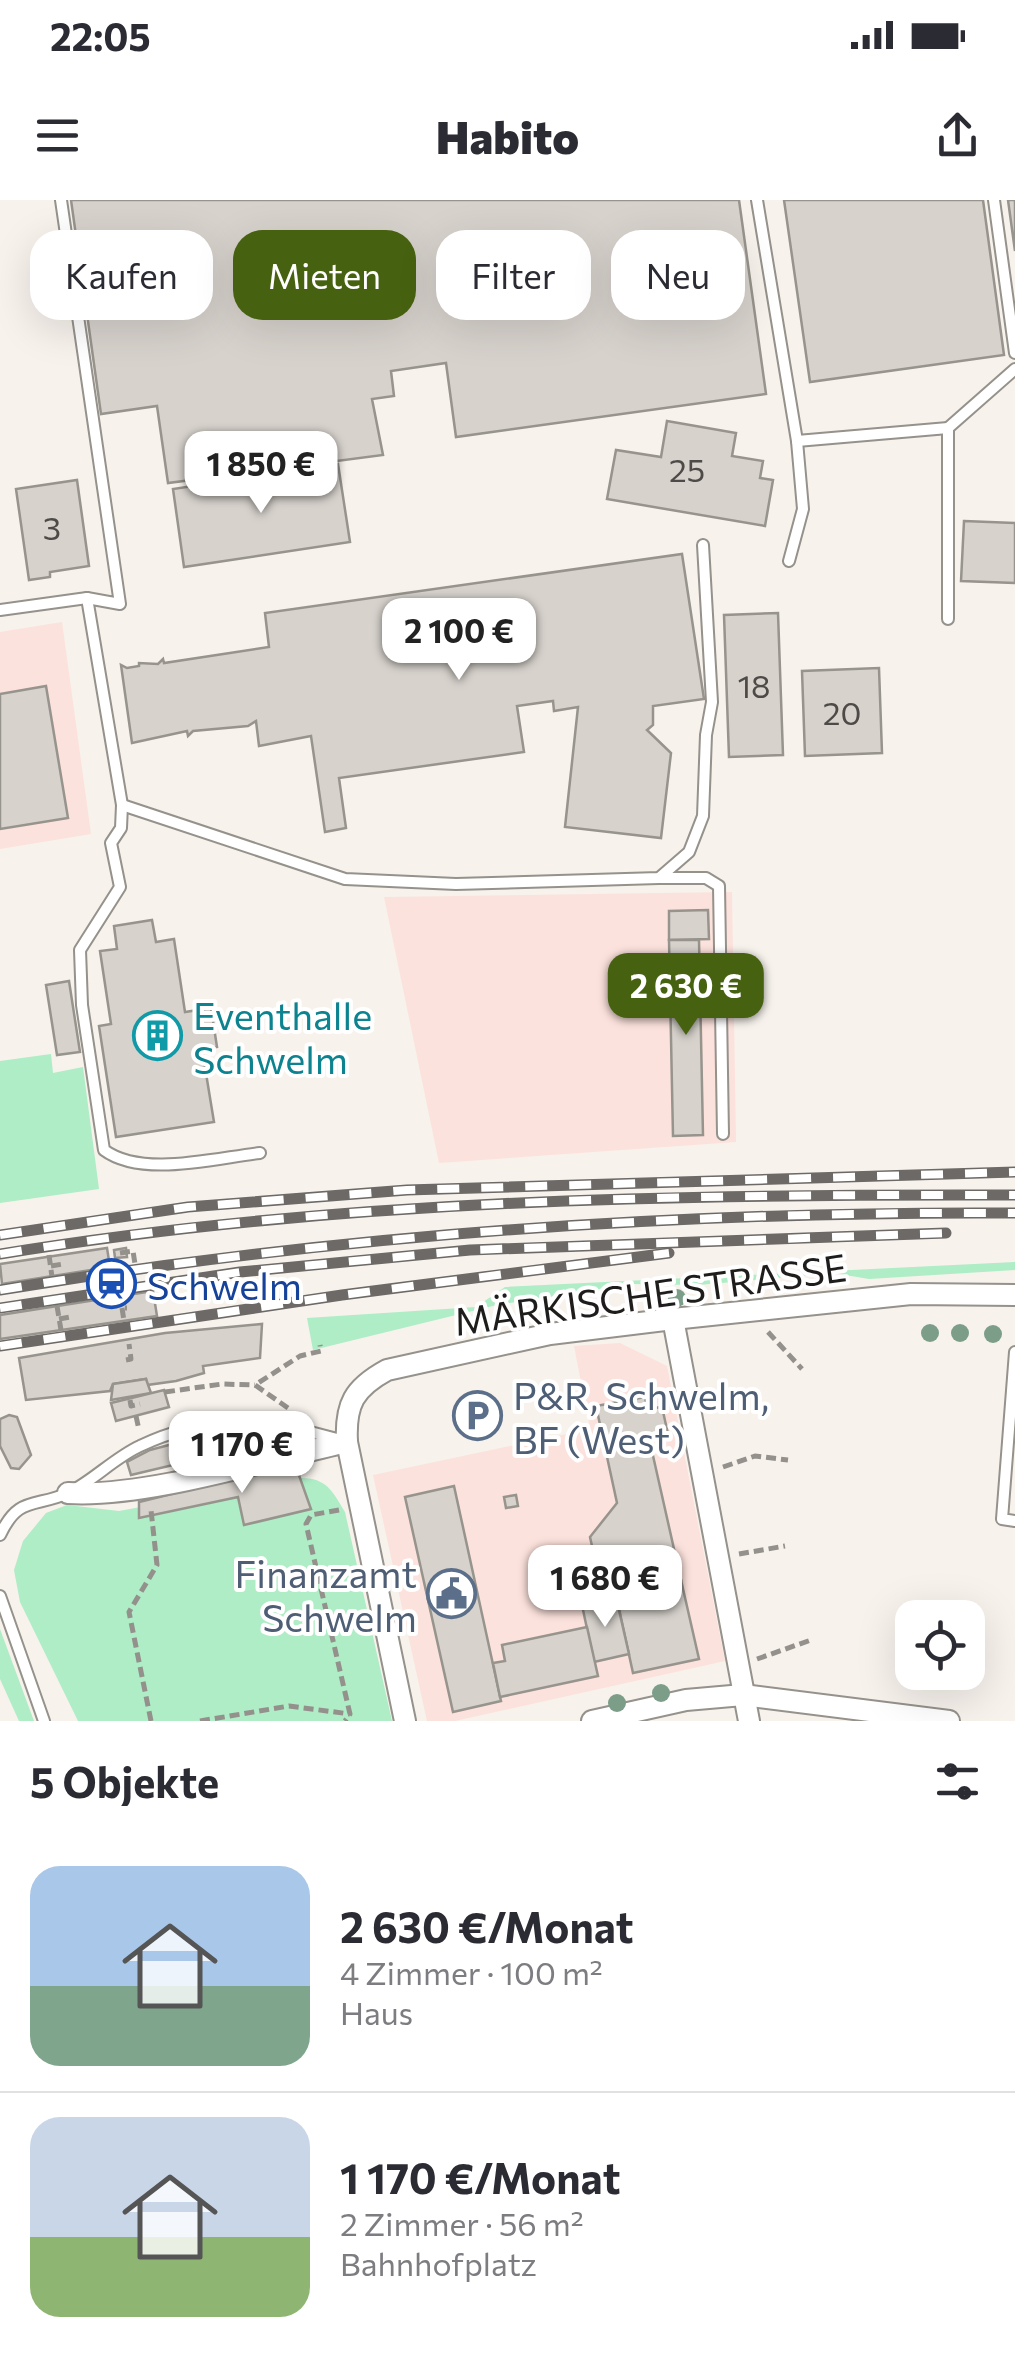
<!DOCTYPE html>
<html lang="de">
<meta charset="utf-8">
<style>
:root{--surface:#fff;--page:#f2f2f3;--text:#2b2b33;--muted:#7c7c81;--line:#e1e1e2;--accent:#466110}
body{margin:0;font-family:Commissioner,sans-serif;background:var(--page);color:var(--text);height:100vh;display:flex;flex-direction:column;font-size:38px;white-space:nowrap}
*{box-sizing:border-box;margin:0}
p{font-size:32px;color:var(--muted)}
.icon{flex:none;width:55px;height:55px;fill:none;stroke:currentColor;stroke-width:2;stroke-linecap:round;stroke-linejoin:round}
.map{position:relative;height:1521px;overflow:hidden}
.details{display:flex;flex-direction:column;background:var(--surface);flex:1}
.details>*{flex:none}
.top-card{position:absolute;left:30px;top:30px;width:955px;height:90px;display:flex;gap:20px}
.tools{position:absolute;left:895px;top:1400px;display:grid;gap:20px}
.tools a{display:grid;place-items:center;width:90px;height:90px;border-radius:20px;background:var(--surface);box-shadow:0 10px 40px #0002;font-size:50px}
.price{position:absolute;translate:-50% -85px;padding:0 22px;border-radius:20px;background:#fff;color:#222;font-size:32px;line-height:65px;filter:drop-shadow(0 2px 5px #0008)}
.price::after{content:'';position:absolute;left:50%;top:60px;width:30px;height:22px;margin-left:-15px;background:inherit;clip-path:polygon(0 0,100% 0,50% 100%)}
.price.current{background:var(--accent);color:#fff}
ul{padding:0;list-style:none}
li{display:flex;align-items:center;gap:30px;height:250px;padding:0 30px}
li+li{border-top:2px solid var(--line)}
li span{display:grid;place-items:center;flex:none;width:280px;height:200px;border-radius:30px;color:#555}
li>.icon{margin-inline-start:auto}
span .icon{width:120px;height:120px;fill:#fffc;stroke-width:1}
li b{font-size:42px}
h2{display:flex;justify-content:space-between;align-items:center;height:120px;padding:0 30px;font-size:42px}
.pill{padding:0 35px;border-radius:30px;background:var(--surface);box-shadow:0 10px 40px #0002;font-size:35px;line-height:90px}
.pill.current{background:var(--accent);color:#fff}
.status{display:flex;justify-content:space-between;align-items:center;height:70px;padding:0 50px;background:var(--surface);direction:ltr}
.status svg{height:28px;fill:currentColor}
header{display:flex;justify-content:space-between;align-items:center;height:130px;padding:0 30px;background:var(--surface);font-size:45px;font-weight:800}
.map>svg:first-child{display:block}
.commercial{fill:#fce2dc}
.green{fill:#aeedc5}
.building{fill:#d7d2cc;stroke:#97938d;stroke-width:2.5}
.lines{fill:none;stroke-linecap:round;stroke-linejoin:round}
.lane-casing{stroke:#95918b;stroke-width:14}
.street-casing{stroke:#95918b;stroke-width:24}
.path{stroke:#94918d;stroke-width:5;stroke-dasharray:10 5;stroke-linecap:butt}
.lane{stroke:#fff;stroke-width:10}
.street{stroke:#fff;stroke-width:20}
.rail-casing{stroke:#6c6966;stroke-width:11}
.rail{stroke:#fff;stroke-width:8;stroke-dasharray:22;stroke-linecap:butt}
.path-bridge{stroke:#94918d;stroke-width:5;stroke-dasharray:10 5;stroke-linecap:butt}
.tree{fill:#7c9e89}
.labels{text-anchor:middle;dominant-baseline:central;stroke-width:8;stroke-linejoin:round;paint-order:stroke}
.number-label{font-size:32px;fill:#4d4a47}
.culture-label{font-size:38px;fill:#0d838f;stroke:#fff;text-anchor:start}
.transit-label{font-size:38px;fill:#164399;stroke:#fff;text-anchor:start}
.street-label{font-size:38px;fill:#1f1d1b;stroke:#fff}
.service-label{font-size:38px;fill:#4e5e75;stroke:#fff;text-anchor:start}
</style>
<div class="status"><b>22:05</b><svg viewBox="0 0 49 12"><path d="M0 12V9h3v3zM5 12V6h3v6zM10 12V3h3v9zM15 12V0h3v12zM26 1h20v11H26zM47 4h2v5h-2z"/></svg></div>
<header><svg class="icon" aria-label="menu" viewBox="0 0 24 24"><path d="M4 6h16M4 12h16M4 18h16"/></svg>Habito<svg class="icon" aria-label="share" viewBox="0 0 24 24"><path d="M12 15V3M7 8l5-5 5 5M5 13v7h14v-7"/></svg></header>
<div class="map">
<svg width="1015" height="1521" viewBox="0 0 1015 1521">
<rect width="100%" height="100%" fill="#f7f2ec"/>
<g class="commercial">
<path d="M 62,422 L 91,634 L 0,649 L 0,432 Z"/>
<path d="M 732,692 L 736,942 L 439,963 L 384,697 Z"/>
<path d="M 620,1143 L 667,1166 L 725,1461 L 455,1521 L 427,1521 L 373,1275 L 590,1229 L 574,1146 Z"/>
</g>
<g class="green">
<path d="M 51,854 L 53,873 L 83,867 L 99,989 L 0,1003 L 0,861 Z"/>
<path d="M 1015,1062 L 1015,1070 L 869,1079 L 833,1073 L 698,1085 L 632,1084 L 497,1105 L 313,1150 L 307,1118 L 476,1107 L 505,1087 Z"/>
<path d="M 298,1278 C 326,1277 332,1290 345,1312 L 392,1521 L 78,1521 L 20,1402 L 14,1370 L 23,1341 L 46,1313 L 67,1305 L 119,1311 Z"/>
<path d="M 0,1429 L 34,1521 L 19,1521 L 0,1479 Z"/>
</g>
<g class="building">
<path d="M 71,0 L 739,0 L 766,194 L 456,237 L 446,163 L 391,171 L 394,196 L 372,199 L 383,255 L 168,283 L 157,206 L 101,214 Z"/>
<path d="M 784,0 L 983,0 L 1004,155 L 810,182 Z"/>
<path d="M 1008,0 L 1015,0 L 1015,51 Z"/>
<path d="M 667,221 L 736,233 L 732,256 L 763,261 L 760,278 L 773,280 L 765,326 L 607,299 L 616,250 L 661,257 Z"/>
<path d="M 338,264 L 350,342 L 184,367 L 173,289 Z"/>
<path d="M 77,280 L 89,366 L 50,372 L 50,377 L 29,380 L 16,289 Z"/>
<path d="M 964,321 L 1015,323 L 1015,383 L 961,381 Z"/>
<path d="M 682,354 L 704,499 L 653,506 L 653,525 L 647,530 L 671,553 L 661,638 L 565,627 L 578,507 L 554,511 L 553,501 L 517,506 L 524,552 L 339,578 L 346,628 L 325,632 L 311,536 L 259,546 L 256,521 L 248,526 L 193,531 L 188,536 L 187,531 L 132,543 L 121,465 L 127,468 L 139,466 L 139,463 L 158,464 L 163,459 L 164,463 L 269,447 L 265,413 Z"/>
<path d="M 778,413 L 783,555 L 729,557 L 724,415 Z"/>
<path d="M 879,468 L 882,553 L 805,556 L 802,471 Z"/>
<path d="M 46,486 L 68,618 L 0,629 L 0,494 Z"/>
<path d="M 708,710 L 709,739 L 669,740 L 669,711 Z"/>
<path d="M 152,720 L 156,742 L 174,739 L 185,812 L 211,808 L 217,847 L 202,849 L 214,922 L 116,937 L 99,826 L 111,824 L 100,751 L 117,749 L 114,726 Z"/>
<path d="M 669,740 L 699,740 L 703,935 L 673,936 Z"/>
<path d="M 69,781 L 80,852 L 57,855 L 46,785 Z"/>
<path d="M 107,1048 L 110,1067 L 2,1084 L 0,1064 Z"/>
<path d="M 126,1048 L 127,1057 L 115,1058 L 114,1050 Z"/>
<path d="M 153,1091 L 157,1116 L 0,1139 L 0,1115 Z"/>
<path d="M 262,1124 L 260,1158 L 203,1166 L 204,1173 L 176,1181 L 147,1185 L 146,1179 L 113,1184 L 110,1191 L 26,1200 L 19,1158 L 165,1133 Z"/>
<path d="M 146,1179 L 151,1193 L 111,1200 L 113,1184 Z"/>
<path d="M 164,1190 L 169,1207 L 116,1221 L 111,1203 Z"/>
<path d="M 645,1197 L 647,1209 L 662,1207 L 668,1234 L 649,1238 L 681,1380 L 604,1400 L 590,1337 L 617,1303 L 596,1206 Z"/>
<path d="M 9,1215 L 17,1217 L 31,1255 L 19,1269 L 11,1268 L 0,1246 L 0,1219 Z"/>
<path d="M 241,1226 L 271,1230 L 278,1240 L 131,1275 L 127,1262 L 150,1250 Z"/>
<path d="M 295,1264 L 311,1309 L 244,1325 L 238,1297 L 139,1318 L 139,1302 Z"/>
<path d="M 454,1286 L 501,1501 L 453,1512 L 405,1297 Z"/>
<path d="M 516,1295 L 518,1306 L 506,1308 L 504,1297 Z"/>
<path d="M 681,1380 L 699,1459 L 633,1473 L 616,1395 Z"/>
<path d="M 616,1397 L 629,1454 L 594,1462 L 582,1405 Z"/>
<path d="M 587,1427 L 598,1476 L 500,1497 L 493,1463 L 505,1461 L 502,1445 Z"/>
</g>
<g class="lines">
<defs>
<g id="lane">
<path d="M 757,0 L 797,241 L 803,309 L 789,361"/>
<path d="M 994,0 L 1015,153"/>
<path d="M 797,241 L 948,228"/>
<path d="M 87,398 L 122,605 L 121,628 L 111,643 L 120,687 L 80,750 L 82,805 L 104,950 C 142,978 215,958 260,953"/>
<path d="M 0,410 L 87,398 L 120,404 L 61,0"/>
<path d="M 948,419 L 948,228 L 1015,169"/>
<path d="M 122,605 L 345,679 L 456,684 L 659,678 L 689,652 L 703,616 L 706,535 L 712,502 L 703,345"/>
<path d="M 659,678 L 706,678 L 719,686 L 723,934"/>
<path d="M 1015,1152 L 1002,1319 L 1015,1321"/>
<path d="M 0,1335 C 19,1295 35,1308 68,1293 C 93,1281 114,1258 140,1246 C 205,1214 270,1220 337,1239"/>
<path d="M 0,1396 L 44,1521"/>
</g>
<g id="street">
<path d="M 673,1119 L 749,1521"/>
<path d="M 68,1293 C 146,1298 269,1259 347,1242"/>
<path d="M 405,1521 L 347,1242 C 345,1204 354,1188 387,1170 L 550,1134 L 673,1119 L 911,1094 L 1015,1095"/>
<path d="M 592,1521 L 686,1500 L 743,1495 L 949,1521"/>
</g>
</defs>
<use href="#lane" class="lane-casing"/>
<use href="#street" class="street-casing"/>
<g class="path">
<path d="M 120,1053 L 133,1051 L 135,1064"/>
<path d="M 49,1055 L 52,1077"/>
<path d="M 51,1066 L 63,1064"/>
<path d="M 120,1096 L 122,1108 L 127,1108"/>
<path d="M 57,1106 L 61,1130"/>
<path d="M 122,1108 L 124,1121"/>
<path d="M 59,1119 L 70,1117"/>
<path d="M 768,1132 L 802,1169"/>
<path d="M 126,1160 L 131,1159 L 129,1144"/>
<path d="M 165,1192 L 222,1184 L 255,1185"/>
<path d="M 288,1208 L 255,1185 L 300,1156 L 321,1151 L 320,1145"/>
<path d="M 136,1216 L 139,1230"/>
<path d="M 723,1267 L 755,1256 L 788,1260"/>
<path d="M 339,1310 L 311,1315 L 306,1324 L 350,1514 L 345,1521"/>
<path d="M 739,1354 L 785,1346"/>
<path d="M 757,1459 L 811,1440"/>
<path d="M 151,1521 L 129,1412 L 157,1365 L 151,1310"/>
<path d="M 200,1521 L 289,1506 L 350,1514"/>
</g>
<use href="#lane" class="lane"/>
<use href="#street" class="street"/>
<defs>
<g id="rail">
<path d="M 0,1035 L 188,1007 L 407,990 L 1015,972"/>
<path d="M 0,1054 C 336,999 675,994 1015,995"/>
<path d="M 0,1090 C 336,1035 675,1011 1015,1013"/>
<path d="M 0,1108 L 240,1072 L 470,1050 L 946,1033"/>
<path d="M 0,1146 L 342,1095 L 669,1053"/>
</g>
</defs>
<use href="#rail" class="rail-casing"/>
<use href="#rail" class="rail"/>
<path class="path-bridge" d="M 130,1200 L 131,1206 L 140,1204"/>
</g>
<g class="tree">
<circle cx="677" cy="1098" r="9"/>
<circle cx="930" cy="1133" r="9"/>
<circle cx="960" cy="1133" r="9"/>
<circle cx="993" cy="1134" r="9"/>
<circle cx="661" cy="1493" r="9"/>
<circle cx="617" cy="1503" r="9"/>
</g>
<defs>
<symbol id="building-ring" viewBox="-11 -11 22 22"><circle r="9.5" fill="#fff" stroke="#0f9aa8" stroke-width="1.5"/><path d="M-4-6H4V6H1V3H-1V6H-4ZM-2.5-4.3h1.7v1.8h-1.7ZM.8-4.3h1.7v1.8H.8ZM-2.5-1h1.7V.8h-1.7ZM.8-1h1.7V.8H.8Z" fill="#0f9aa8"/></symbol>
<symbol id="station-ring" viewBox="-11 -11 22 22"><circle r="9.5" fill="#fff" stroke="#1a4fb4" stroke-width="1.5"/><path d="M-3-6H3Q5-6 5-4V2Q5 4 3 4L4.5 6H3L1.5 4h-3L-3 6H-4.5L-3 4Q-5 4-5 2V-4Q-5-6-3-6ZM-3.5-4v3h7v-3ZM-3.5 1v1.5H-2V1ZM2 1v1.5H3.5V1Z" fill="#1a4fb4"/></symbol>
<symbol id="parking-ring" viewBox="-11 -11 22 22"><circle r="9.5" fill="#fff" stroke="#5c6f8a" stroke-width="1.5"/><path d="M-3.5-5.5H1a3.5 3.5 0 0 1 0 7H-1V5.5H-3.5ZM-1-3.4V-.6H.8a1.4 1.4 0 0 0 0-2.8Z" fill="#5c6f8a"/></symbol>
<symbol id="civic-ring" viewBox="-11 -11 22 22"><circle r="9.5" fill="#fff" stroke="#5c6f8a" stroke-width="1.5"/><path d="M-.6-6.5H3V-4.5H.6V-3L4-1V1h2V6H-6V1h2V-1L-.6-3ZM-1.2 2.5V6h2.4V2.5Z" fill="#5c6f8a"/></symbol>
</defs>
<g fill-rule="evenodd">
<use href="#building-ring" x="130" y="808" width="55" height="55"/>
<use href="#station-ring" x="84" y="1056" width="55" height="55"/>
<use href="#parking-ring" x="450" y="1188" width="55" height="55"/>
<use href="#civic-ring" x="424" y="1366" width="55" height="55"/>
</g>
<g class="labels">
<g class="number-label">
<text x="687" y="269">25</text>
<text x="52" y="327">3</text>
<text x="754" y="485">18</text>
<text x="842" y="512">20</text>
</g>
<g class="culture-label">
<text x="193" y="814">Eventhalle<tspan x="193" dy="44">Schwelm</tspan></text>
</g>
<g class="transit-label">
<text x="147" y="1084">Schwelm</text>
</g>
<g class="street-label">
<text transform="translate(650 1093) rotate(-8)">MÄRKISCHE STRASSE</text>
</g>
<g class="service-label">
<text x="513" y="1194">P&amp;R, Schwelm,<tspan x="513" dy="44">BF (West)</tspan></text>
<text x="417" y="1372" text-anchor="end">Finanzamt<tspan x="417" dy="44">Schwelm</tspan></text>
</g>
</g>
</svg>
<div class="tools">
<a><svg class="icon" aria-label="locate" viewBox="0 0 24 24"><circle cx="12" cy="12" r="6"/><path d="M12 2v4M12 18v4M2 12h4M18 12h4"/></svg></a>
</div>
<b class="price" style="left:261px;top:316px">1 850 €</b>
<b class="price" style="left:459px;top:483px">2 100 €</b>
<b class="price current" style="left:686px;top:838px">2 630 €</b>
<b class="price" style="left:242px;top:1296px">1 170 €</b>
<b class="price" style="left:605px;top:1430px">1 680 €</b>
<div class="top-card">
<a class="pill">Kaufen</a>
<a class="pill current">Mieten</a>
<a class="pill">Filter</a>
<a class="pill">Neu</a>
</div>
</div>
<section class="details">
<h2>5 Objekte<svg class="icon" aria-label="filters" viewBox="0 0 24 24"><path d="M4 7h16M4 17h16"/><circle cx="9" cy="7" r="2"/><circle cx="15" cy="17" r="2"/></svg></h2>
<ul>
<li><span style="background:linear-gradient(#a9c7e8 60%,#7fa58c 0)"><svg class="icon" aria-label="home" viewBox="0 0 24 24"><path d="M3 11l9-7 9 7M6 9v11h12V9"/></svg></span><div><b>2 630 €/Monat</b><p>4 Zimmer · 100 m²</p><p>Haus</p></div></li>
<li><span style="background:linear-gradient(#c9d6e8 60%,#8fb573 0)"><svg class="icon" aria-label="home" viewBox="0 0 24 24"><path d="M3 11l9-7 9 7M6 9v11h12V9"/></svg></span><div><b>1 170 €/Monat</b><p>2 Zimmer · 56 m²</p><p>Bahnhofplatz</p></div></li>
</ul>
</section>
